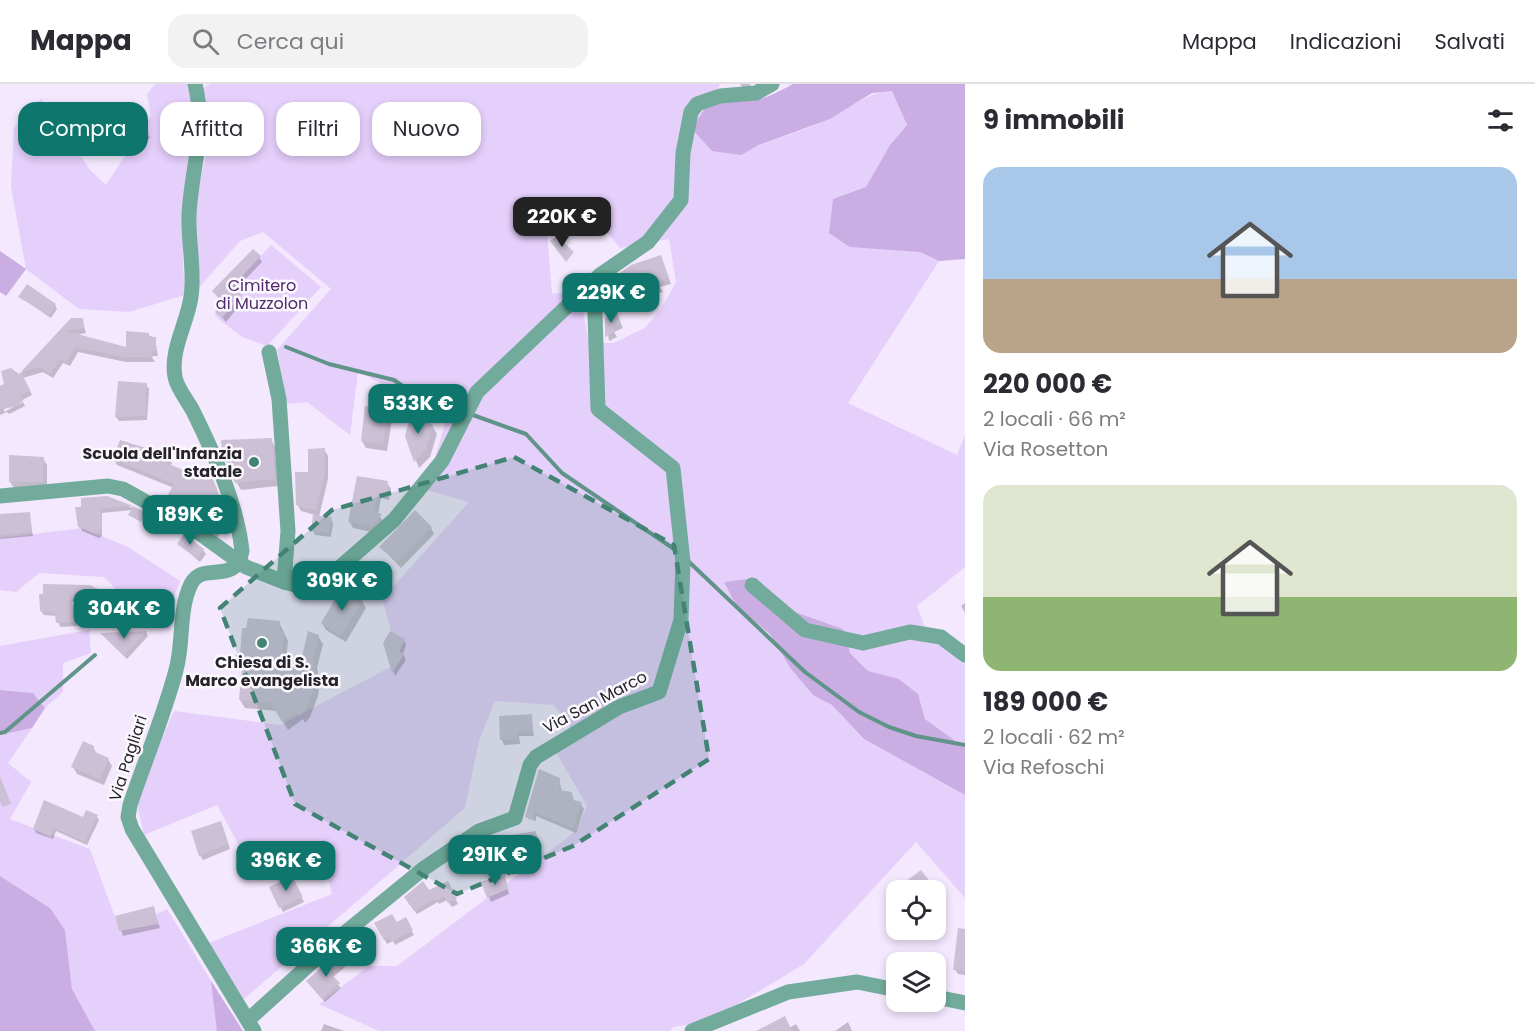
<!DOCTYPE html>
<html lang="it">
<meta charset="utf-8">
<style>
:root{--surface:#fff;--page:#f2f2f3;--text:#2b2b33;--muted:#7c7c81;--line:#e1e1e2;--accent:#0f766e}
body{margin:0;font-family:Poppins,sans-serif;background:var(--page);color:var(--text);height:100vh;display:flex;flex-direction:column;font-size:22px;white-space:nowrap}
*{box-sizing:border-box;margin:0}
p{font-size:20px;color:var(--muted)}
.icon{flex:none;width:33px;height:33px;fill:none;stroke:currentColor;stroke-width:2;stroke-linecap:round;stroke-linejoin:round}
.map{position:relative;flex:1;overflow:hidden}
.drawer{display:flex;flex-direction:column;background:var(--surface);width:570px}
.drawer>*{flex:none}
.top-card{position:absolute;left:18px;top:18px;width:570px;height:54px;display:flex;gap:12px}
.buttons{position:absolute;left:886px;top:796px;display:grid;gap:12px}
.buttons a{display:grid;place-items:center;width:60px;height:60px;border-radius:12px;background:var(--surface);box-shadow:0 3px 9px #0003;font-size:30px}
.price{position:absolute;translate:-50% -51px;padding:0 14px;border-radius:12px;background:var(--accent);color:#fff;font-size:20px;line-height:39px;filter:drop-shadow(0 2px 3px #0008)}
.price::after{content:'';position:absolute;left:50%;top:36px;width:18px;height:14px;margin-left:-9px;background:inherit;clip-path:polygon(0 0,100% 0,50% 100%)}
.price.on{background:#222;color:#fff}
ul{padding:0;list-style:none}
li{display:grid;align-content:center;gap:12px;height:318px;padding:0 18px}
li span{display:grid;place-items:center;height:186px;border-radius:18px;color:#555}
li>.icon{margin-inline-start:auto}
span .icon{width:108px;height:108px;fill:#fffc;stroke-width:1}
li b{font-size:26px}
h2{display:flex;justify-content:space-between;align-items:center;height:72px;padding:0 18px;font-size:26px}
.chip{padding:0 21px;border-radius:18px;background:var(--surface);box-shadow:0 3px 9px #0003;font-size:21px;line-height:54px}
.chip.on{background:var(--accent);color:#fff}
header{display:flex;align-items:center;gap:36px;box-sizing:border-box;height:84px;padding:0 30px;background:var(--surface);border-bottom:2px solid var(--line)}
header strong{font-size:28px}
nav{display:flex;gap:33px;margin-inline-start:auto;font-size:21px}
.search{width:420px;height:54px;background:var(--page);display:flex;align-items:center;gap:15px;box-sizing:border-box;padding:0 21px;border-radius:18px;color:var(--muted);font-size:22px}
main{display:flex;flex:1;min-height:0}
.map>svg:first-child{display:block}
.green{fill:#e5cffb;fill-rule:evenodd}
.forest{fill:#c9ade3}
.shadow{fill:#0003}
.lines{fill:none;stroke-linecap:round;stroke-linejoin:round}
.stream{stroke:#619489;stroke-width:4}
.building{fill:#cbc0d5}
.minor{stroke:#72ab9c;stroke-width:15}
.marked{fill:#428374;fill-opacity:0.2;stroke:#428374;stroke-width:4.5;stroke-dasharray:12 8;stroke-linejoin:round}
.poi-dot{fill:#428374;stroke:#fbf9fd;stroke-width:2}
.labels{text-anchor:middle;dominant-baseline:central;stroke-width:5;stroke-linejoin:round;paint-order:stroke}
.park-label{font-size:16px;fill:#502b6b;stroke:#fbf9fd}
.poi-label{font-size:16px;font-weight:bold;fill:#27232a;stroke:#fbf9fd;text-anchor:end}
.street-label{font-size:16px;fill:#27232a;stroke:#fbf9fd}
</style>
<header>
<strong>Mappa</strong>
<div class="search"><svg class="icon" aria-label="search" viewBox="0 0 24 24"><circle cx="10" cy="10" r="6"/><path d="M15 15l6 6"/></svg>Cerca qui</div>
<nav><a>Mappa</a><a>Indicazioni</a><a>Salvati</a></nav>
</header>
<main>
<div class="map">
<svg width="965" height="947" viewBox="0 0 965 947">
<rect width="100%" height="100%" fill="#f3e8fd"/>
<g class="green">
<path d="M 155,0 L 188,0 C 201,52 185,104 183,156 C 182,174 184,193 185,211 L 129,228 L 79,225 L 26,185 L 11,103 L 14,44 L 41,15 L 91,87 L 106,101 L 151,32 L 147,10 Z"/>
<path d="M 211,0 L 720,0 L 714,10 L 740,71 C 769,55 801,49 830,34 C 854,22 865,10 892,6 L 907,41 L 890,61 L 866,104 L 834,115 L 901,166 L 920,168 L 939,177 L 848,319 L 957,371 L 965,351 L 965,483 L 917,522 L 924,541 L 950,558 L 965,571 L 965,664 L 925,635 L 918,610 L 899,595 L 868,587 L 850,569 L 843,545 L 781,523 L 756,494 L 725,498 L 737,523 L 770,550 L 791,585 L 813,611 L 832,621 L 864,655 L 965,711 L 965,814 L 916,758 L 804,880 L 710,937 L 673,943 L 670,947 L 379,947 L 319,920 L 369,882 L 397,882 L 576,747 L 587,722 L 554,665 L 576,652 L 554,621 L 495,617 L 479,657 L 465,724 L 244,915 L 209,859 L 332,810 L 321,769 L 254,789 L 217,721 L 144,751 L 136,716 L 174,627 L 280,641 L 400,578 L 382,515 L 469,418 L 426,406 L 447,332 L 358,288 L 350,351 L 307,318 L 287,320 L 277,266 L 331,205 L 263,148 L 240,157 L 196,207 L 195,121 L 207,66 L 203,4 ZM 589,127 L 620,164 L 669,155 L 676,198 L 661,225 L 645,244 L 614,259 L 589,259 L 579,207 L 552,210 L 547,148 Z"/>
<path d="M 271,161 L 321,203 L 267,262 L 242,253 L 215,232 L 220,215 L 212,207 L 253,165 L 261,172 Z"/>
<path d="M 83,444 L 128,463 L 180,497 L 173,516 L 170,546 L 140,529 L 104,493 L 39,489 L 16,508 L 0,506 L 0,454 Z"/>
<path d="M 89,546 L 91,569 L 63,579 L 63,608 L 45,624 L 33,609 L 0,606 L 0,562 Z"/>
<path d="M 32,644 L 8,679 L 31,698 L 10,735 L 90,765 L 120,847 L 167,825 L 216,905 L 223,947 L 95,947 L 72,905 L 65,846 L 50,824 L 0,792 L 0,651 Z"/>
</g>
<g class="forest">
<path d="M 793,0 L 965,0 L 965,175 L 939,177 L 920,168 L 850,163 L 829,149 L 833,115 L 866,103 L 890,61 L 907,41 L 892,7 L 872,9 L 830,35 L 759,61 L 741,71 L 712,67 L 692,45 L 714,10 C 749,22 762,17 793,0 Z"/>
<path d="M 0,167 L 26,185 L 6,212 L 0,208 Z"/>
<path d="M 756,494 L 769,506 L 781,523 L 843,545 L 850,569 L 868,587 L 899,595 L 918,610 L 925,635 L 965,664 L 965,711 L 864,655 L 832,621 L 813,611 L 791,585 L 770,550 L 737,523 L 724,498 Z"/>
<path d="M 0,606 L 33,609 L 45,624 L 32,644 L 0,651 Z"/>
<path d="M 0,792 L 50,824 L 65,846 L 72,905 L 95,947 L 0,947 Z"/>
<path d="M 211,897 L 243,947 L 217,947 Z"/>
</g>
<g class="shadow">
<path d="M 740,0 L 750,0 L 751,4 L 743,4 Z"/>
<path d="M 148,49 L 150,54 L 135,68 L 120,51 Z"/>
<path d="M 259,173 L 262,178 L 234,207 L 243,217 L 226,238 L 217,228 L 224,220 L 214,208 Z"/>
<path d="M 663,179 L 671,200 L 660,203 L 663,208 L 654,211 L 651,207 L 615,222 L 607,200 Z"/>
<path d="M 20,213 L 55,221 L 57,225 L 51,234 Z"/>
<path d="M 82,235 L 86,249 L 76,251 L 128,264 L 128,248 L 140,248 L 155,254 L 158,272 L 151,272 L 155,278 L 126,278 L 78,268 L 70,282 L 63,279 L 53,294 L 43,288 L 23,294 L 32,311 L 4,325 L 4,328 L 23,318 L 25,322 L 9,330 L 7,328 L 0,331 L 0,304 L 19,292 L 72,236 Z"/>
<path d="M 606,235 L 619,235 L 623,244 L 614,248 L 617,253 L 609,257 Z"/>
<path d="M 146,301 L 149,305 L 147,336 L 119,337 L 116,333 Z"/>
<path d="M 387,327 L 392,335 L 387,367 L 366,364 L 362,357 Z"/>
<path d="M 432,342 L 437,350 L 430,373 L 419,384 L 406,352 Z"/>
<path d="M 271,356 L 275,363 L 278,402 L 241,406 L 237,399 Z"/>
<path d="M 324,365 L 328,372 L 328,395 L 319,433 L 331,435 L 333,439 L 331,453 L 315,451 L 313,447 L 315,431 L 301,427 L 297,420 L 310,390 Z"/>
<path d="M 168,373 L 172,379 L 170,382 L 216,403 L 221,418 L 218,429 L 226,437 L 218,453 L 170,422 L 167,416 L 174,404 L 117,381 L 114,375 Z"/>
<path d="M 43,374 L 47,381 L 47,405 L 15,405 L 10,398 Z"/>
<path d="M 387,399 L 391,405 L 389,416 L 381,414 L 378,431 L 385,438 L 376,449 L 353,444 L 349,437 Z"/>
<path d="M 107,413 L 144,429 L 141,438 L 131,432 L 132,426 L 102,429 L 102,452 L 99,454 L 82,447 L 80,442 L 82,424 Z"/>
<path d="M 29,430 L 33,452 L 0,455 L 0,432 Z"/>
<path d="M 431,444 L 434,450 L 401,484 L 381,463 Z"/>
<path d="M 179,460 L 203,466 L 206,470 L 200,478 Z"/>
<path d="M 89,503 L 128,528 L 130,533 L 124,541 L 92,519 L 72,518 L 77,542 L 60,543 L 57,532 L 44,531 L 41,527 Z"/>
<path d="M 362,517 L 366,524 L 346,558 L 326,546 L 322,539 Z"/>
<path d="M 965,519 L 965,529 L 961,522 Z"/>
<path d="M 279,538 L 288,557 L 286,577 L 302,578 L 318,552 L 323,560 L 317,584 L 320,598 L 318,612 L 310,633 L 305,639 L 303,635 L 288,646 L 277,627 L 245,624 L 240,616 L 244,576 L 241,570 Z"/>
<path d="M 146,548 L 148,552 L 127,575 L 103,551 Z"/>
<path d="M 404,556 L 406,561 L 403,570 L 406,576 L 395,592 L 385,559 Z"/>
<path d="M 531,632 L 534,652 L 519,652 L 520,660 L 504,661 L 502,656 Z"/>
<path d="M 93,663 L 97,670 L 108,675 L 112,682 L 104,701 L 77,690 L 73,683 Z"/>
<path d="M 559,695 L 562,708 L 571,710 L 575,718 L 581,720 L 584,725 L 576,749 L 536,732 L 536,737 L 529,733 L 529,736 L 527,733 Z"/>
<path d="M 96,732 L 99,736 L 87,761 L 56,747 L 53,755 L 36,749 L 34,745 Z"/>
<path d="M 223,743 L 230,765 L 203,776 L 200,771 Z"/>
<path d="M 535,748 L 539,755 L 540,762 L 536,768 L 539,779 L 489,783 L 486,778 L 476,780 L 472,773 L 471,766 L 495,753 Z"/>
<path d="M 504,793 L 509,810 L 491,818 L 483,799 Z"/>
<path d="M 294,798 L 304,818 L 283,828 L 271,804 Z"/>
<path d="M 447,799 L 458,820 L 452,823 L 447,816 L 439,820 L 438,818 L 417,830 L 408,817 Z"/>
<path d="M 930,800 L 932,803 L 927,807 L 897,807 Z"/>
<path d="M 153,824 L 160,844 L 123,852 L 117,833 Z"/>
<path d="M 405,835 L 414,851 L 395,861 L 393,857 L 387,860 L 376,840 L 396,840 Z"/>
<path d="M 965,848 L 965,891 L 958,890 L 955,885 Z"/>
<path d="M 342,879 L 345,883 L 332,894 L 341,904 L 325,918 L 307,897 Z"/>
<path d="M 848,938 L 852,947 L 835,947 Z"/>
<path d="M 324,940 L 344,947 L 321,947 Z"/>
<path d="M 796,940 L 800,947 L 768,947 L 789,944 Z"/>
</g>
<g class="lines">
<g class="stream">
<path d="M 286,263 L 329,280 L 394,296 L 427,319 L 461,329"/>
<path d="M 473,331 L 526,350 L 562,389 L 677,467"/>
<path d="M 687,476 L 805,588 L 859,628 L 889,643 L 916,652 L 965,661"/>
<path d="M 0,649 L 5,648 L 95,571"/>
</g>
</g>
<g class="building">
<path d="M 133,30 L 149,48 L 131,64 L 115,46 Z"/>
<path d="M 557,152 L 574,168 L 566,178 L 550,157 Z"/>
<path d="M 253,165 L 261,172 L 232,203 L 242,211 L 222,234 L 215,228 L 223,218 L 212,207 Z"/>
<path d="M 661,171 L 669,194 L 658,197 L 661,202 L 649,206 L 647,201 L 611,216 L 606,199 L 631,181 Z"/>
<path d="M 27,200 L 56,220 L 49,231 L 18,213 Z"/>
<path d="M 617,229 L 621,239 L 613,243 L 615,248 L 605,253 L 605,234 Z"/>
<path d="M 71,234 L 83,234 L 84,244 L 66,247 L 126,263 L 126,247 L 149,249 L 149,253 L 156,253 L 156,267 L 150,267 L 153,273 L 122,273 L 75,263 L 67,278 L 60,275 L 50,290 L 40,283 L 21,288 L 30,306 L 21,311 L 23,317 L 15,323 L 0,325 L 0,302 L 4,300 L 1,287 L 11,284 L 19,290 Z"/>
<path d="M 118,297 L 147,299 L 145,332 L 115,333 Z"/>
<path d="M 365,322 L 388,326 L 383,360 L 361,357 Z"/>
<path d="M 411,328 L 433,341 L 426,365 L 414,378 L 405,352 Z"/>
<path d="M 272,354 L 275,395 L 235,399 L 222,367 L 221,356 Z"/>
<path d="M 120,356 L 146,364 L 148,362 L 169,372 L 166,379 L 186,387 L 188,383 L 213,395 L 219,411 L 215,425 L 224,430 L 214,448 L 165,416 L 174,400 L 112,375 Z"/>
<path d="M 325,364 L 325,388 L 316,426 L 303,424 L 296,421 L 295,388 L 308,388 L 308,365 Z"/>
<path d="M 9,371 L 44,373 L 43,398 L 9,398 Z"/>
<path d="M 357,392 L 388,397 L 386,410 L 378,409 L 374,428 L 382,430 L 372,442 L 348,438 Z"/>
<path d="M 107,412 L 133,422 L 101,425 L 102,445 L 96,450 L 78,443 L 75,423 L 81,423 L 81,414 Z"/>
<path d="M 133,422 L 145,428 L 140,437 L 128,431 Z"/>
<path d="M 415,426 L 432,443 L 397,478 L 379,463 Z"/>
<path d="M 30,428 L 32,448 L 0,451 L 0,430 Z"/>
<path d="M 313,431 L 332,433 L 329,449 L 311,447 Z"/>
<path d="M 184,450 L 204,465 L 197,474 L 177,460 Z"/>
<path d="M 43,500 L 90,501 L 106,509 L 129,527 L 122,538 L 88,515 L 71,515 L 75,538 L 56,539 L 55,529 L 40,527 L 39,510 L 43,510 Z"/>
<path d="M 346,506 L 363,516 L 341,552 L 321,539 L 340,507 L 344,510 Z"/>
<path d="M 248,534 L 280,537 L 279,547 L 284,547 L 281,576 L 301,577 L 308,547 L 319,551 L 313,575 L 316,589 L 314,603 L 306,625 L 299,632 L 297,628 L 282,638 L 271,619 L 239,616 L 243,571 L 240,571 L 242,544 L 246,544 Z"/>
<path d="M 147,547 L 124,572 L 100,549 Z"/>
<path d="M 390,547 L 405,555 L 399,568 L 404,570 L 392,589 L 383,559 Z"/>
<path d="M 532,630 L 533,647 L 517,648 L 518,656 L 500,656 L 499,632 Z"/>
<path d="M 83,657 L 94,662 L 93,667 L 109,674 L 100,695 L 71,683 Z"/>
<path d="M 539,685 L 560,694 L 559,706 L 572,708 L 573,716 L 582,718 L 573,744 L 534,728 L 535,737 L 525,733 Z"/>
<path d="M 0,692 L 11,720 L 2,723 L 0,717 Z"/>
<path d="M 44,716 L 83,733 L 86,726 L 98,731 L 85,758 L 54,744 L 51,753 L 33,745 Z"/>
<path d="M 221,737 L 228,760 L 199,772 L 191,747 Z"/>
<path d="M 536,747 L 536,754 L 533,760 L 536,772 L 484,777 L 483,771 L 471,774 L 469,765 L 483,756 Z"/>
<path d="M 921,786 L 931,799 L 920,807 L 893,807 Z"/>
<path d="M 505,791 L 508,805 L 487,814 L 481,798 Z"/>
<path d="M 292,792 L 303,813 L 279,824 L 269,803 Z"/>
<path d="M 423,797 L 429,806 L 448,797 L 457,815 L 448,819 L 444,813 L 436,817 L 434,815 L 414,827 L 404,813 Z"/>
<path d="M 154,822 L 158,840 L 119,847 L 115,832 Z"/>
<path d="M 392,830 L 397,838 L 406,833 L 413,846 L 391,858 L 389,853 L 384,856 L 374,839 Z"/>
<path d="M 958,844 L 965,845 L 965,887 L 953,886 Z"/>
<path d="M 337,870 L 344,879 L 330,889 L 340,899 L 322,915 L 306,897 Z"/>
<path d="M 785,932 L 792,947 L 756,947 Z"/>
</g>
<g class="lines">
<g class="minor">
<path d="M 195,0 C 207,50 191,84 189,131 C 188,158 195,187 191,213 C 187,240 170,266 175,293 C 177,305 189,318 194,329 C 215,372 237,420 242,467 C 235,503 203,476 191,500 C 178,527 184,558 176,586 C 164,632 145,676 130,721 L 128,733 L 132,745 L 254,947"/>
<path d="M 269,268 L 279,315 L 288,447 L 284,498"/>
<path d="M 0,412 L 108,402 L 123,405 L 188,441 L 246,483 L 284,498 L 314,506 L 394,436 L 442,377 L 477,308 L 600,191 L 648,158 L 681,116 L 683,69 L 691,28 L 697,20 L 720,12 L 756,9 L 772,0"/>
<path d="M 752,501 L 805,546 L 863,559 L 910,548 L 941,553 L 965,571"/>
<path d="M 936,913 L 965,919"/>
<path d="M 248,936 L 341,852 L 423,785 L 479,747 L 515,734 L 530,681 L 536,673 L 619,623 L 659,608 L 681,536 L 683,478 L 673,384 L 598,325 L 594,199"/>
<path d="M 692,947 L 788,908 L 857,898 L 897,906"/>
</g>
</g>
<path class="marked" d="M 514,373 L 674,461 L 709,675 L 573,762 L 457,810 L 295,720 L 220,524 L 332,426 Z"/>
<g class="poi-dot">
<circle cx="254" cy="378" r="6"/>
<circle cx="262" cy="559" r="6"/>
</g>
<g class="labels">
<g class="park-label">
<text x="262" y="201">Cimitero<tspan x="262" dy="18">di Muzzolon</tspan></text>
</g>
<g class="poi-label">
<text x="242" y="369">Scuola dell'Infanzia<tspan x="242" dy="18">statale</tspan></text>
<text x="262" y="578" text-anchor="middle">Chiesa di S.<tspan x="262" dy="18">Marco evangelista</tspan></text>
</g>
<g class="street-label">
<text transform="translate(595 618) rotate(-28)">Via San Marco</text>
<text transform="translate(128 674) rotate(-72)">Via Pagliari</text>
</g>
</g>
</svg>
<div class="buttons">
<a><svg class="icon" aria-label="locate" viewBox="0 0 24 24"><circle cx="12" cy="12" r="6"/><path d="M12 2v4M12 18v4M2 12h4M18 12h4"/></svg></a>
<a><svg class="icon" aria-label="layers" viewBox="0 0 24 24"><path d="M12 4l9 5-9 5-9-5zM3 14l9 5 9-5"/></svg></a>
</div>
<b class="price on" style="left:562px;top:164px">220K €</b>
<b class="price" style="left:611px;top:240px">229K €</b>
<b class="price" style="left:418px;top:351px">533K €</b>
<b class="price" style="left:190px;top:462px">189K €</b>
<b class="price" style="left:342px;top:528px">309K €</b>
<b class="price" style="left:124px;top:556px">304K €</b>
<b class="price" style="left:495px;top:802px">291K €</b>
<b class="price" style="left:286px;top:808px">396K €</b>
<b class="price" style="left:326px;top:894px">366K €</b>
<div class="top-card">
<a class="chip on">Compra</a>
<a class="chip">Affitta</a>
<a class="chip">Filtri</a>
<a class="chip">Nuovo</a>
</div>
</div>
<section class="drawer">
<h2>9 immobili<svg class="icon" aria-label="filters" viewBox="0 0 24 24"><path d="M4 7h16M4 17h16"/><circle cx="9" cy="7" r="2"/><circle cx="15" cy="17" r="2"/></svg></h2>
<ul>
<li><span style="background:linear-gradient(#a9c7e8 60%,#b9a48a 0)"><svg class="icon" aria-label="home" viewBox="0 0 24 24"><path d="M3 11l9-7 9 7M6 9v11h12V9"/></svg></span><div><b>220 000 €</b><p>2 locali · 66 m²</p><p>Via Rosetton</p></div></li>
<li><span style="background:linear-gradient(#dfe7d0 60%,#8fb573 0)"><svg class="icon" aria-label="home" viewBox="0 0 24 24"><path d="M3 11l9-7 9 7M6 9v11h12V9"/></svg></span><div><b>189 000 €</b><p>2 locali · 62 m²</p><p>Via Refoschi</p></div></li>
</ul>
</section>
</main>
